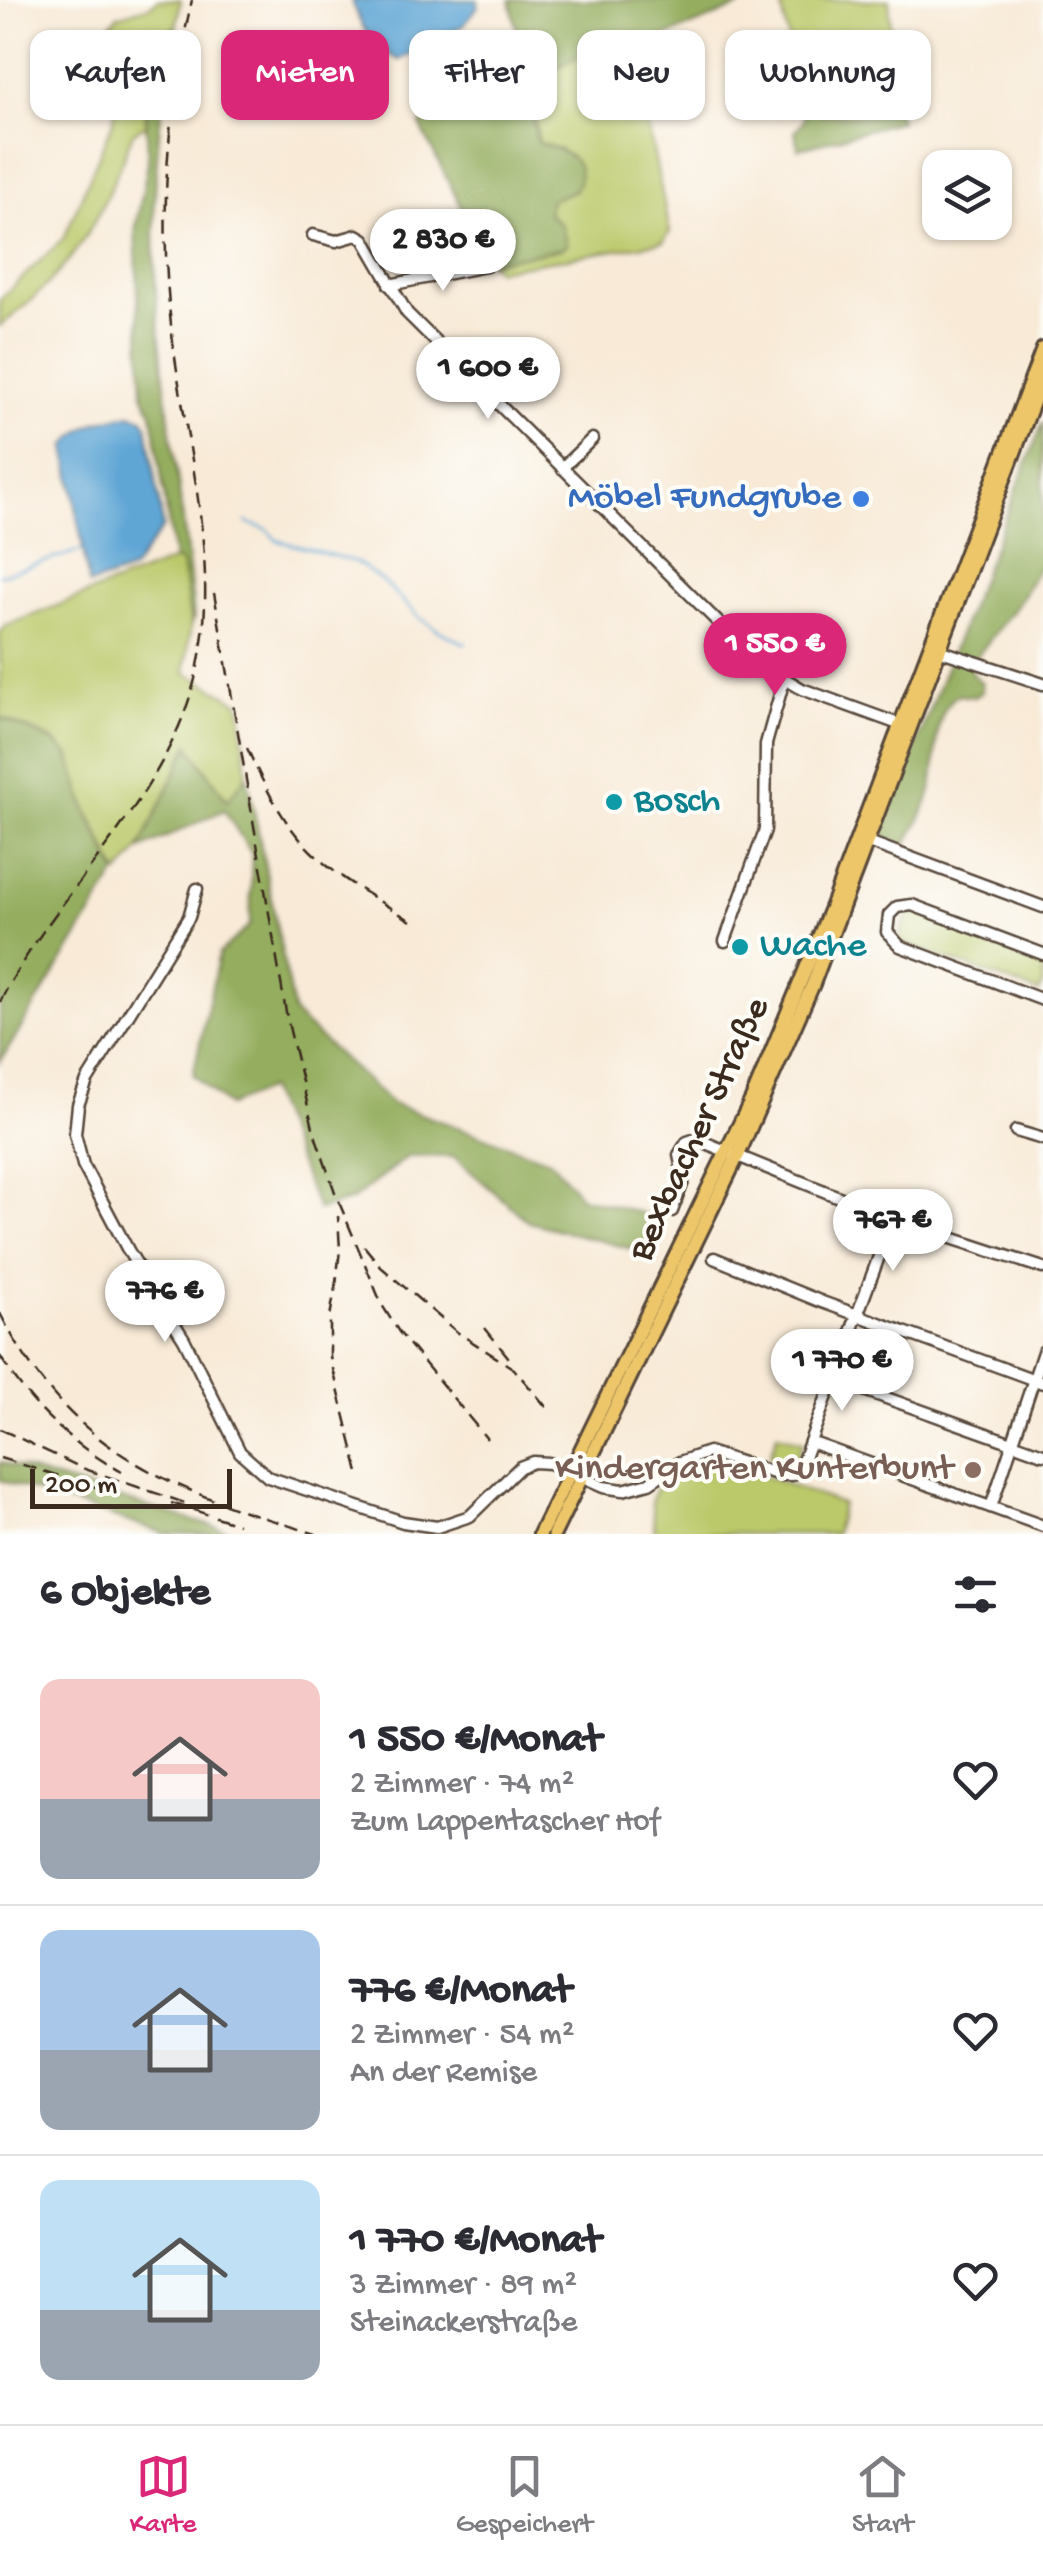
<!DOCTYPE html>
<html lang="de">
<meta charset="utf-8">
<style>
:root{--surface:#fff;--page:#f2f2f3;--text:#2b2b33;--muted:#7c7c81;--line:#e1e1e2;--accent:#db2777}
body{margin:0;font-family:"Gochi Hand",sans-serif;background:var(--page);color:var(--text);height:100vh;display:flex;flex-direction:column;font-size:38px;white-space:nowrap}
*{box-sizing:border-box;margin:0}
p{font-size:32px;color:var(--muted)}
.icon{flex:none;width:55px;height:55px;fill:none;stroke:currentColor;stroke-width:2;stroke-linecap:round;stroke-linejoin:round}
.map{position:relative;height:1534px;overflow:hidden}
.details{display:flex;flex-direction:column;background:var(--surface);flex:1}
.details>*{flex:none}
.hud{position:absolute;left:30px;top:30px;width:985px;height:90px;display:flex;gap:20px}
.buttons{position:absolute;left:922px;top:150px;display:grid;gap:20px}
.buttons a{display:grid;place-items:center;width:90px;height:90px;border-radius:20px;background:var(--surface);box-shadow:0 2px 8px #0004;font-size:50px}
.scale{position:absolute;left:30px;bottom:25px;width:202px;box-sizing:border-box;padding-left:10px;border:5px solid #3b2a1e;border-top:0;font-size:28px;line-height:35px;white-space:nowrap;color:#3b2a1e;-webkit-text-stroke:8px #fdfcf7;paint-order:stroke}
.price{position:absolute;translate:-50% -85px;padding:0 22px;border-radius:35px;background:#fff;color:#222;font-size:32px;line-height:65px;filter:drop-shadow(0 2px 5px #0008)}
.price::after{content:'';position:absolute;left:50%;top:60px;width:30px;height:22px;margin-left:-15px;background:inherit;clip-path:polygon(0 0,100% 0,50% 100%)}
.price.selected{background:var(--accent);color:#fff}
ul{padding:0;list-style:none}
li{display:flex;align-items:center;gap:30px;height:250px;padding:0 40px}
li+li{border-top:2px solid var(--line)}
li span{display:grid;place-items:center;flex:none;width:280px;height:200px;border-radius:20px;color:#555}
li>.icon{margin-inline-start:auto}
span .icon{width:120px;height:120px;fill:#fffc;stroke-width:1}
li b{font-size:42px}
h2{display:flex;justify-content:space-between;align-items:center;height:120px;padding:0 40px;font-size:42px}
.tag{padding:0 35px;border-radius:20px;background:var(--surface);box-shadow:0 2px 8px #0004;font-size:35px;line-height:90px}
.tag.selected{background:var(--accent);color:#fff}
.dock{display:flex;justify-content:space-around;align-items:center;height:140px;border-top:2px solid var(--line);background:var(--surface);font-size:28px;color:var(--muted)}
.dock a{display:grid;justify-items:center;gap:5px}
.dock .selected{color:var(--accent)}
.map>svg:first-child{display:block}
.green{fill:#bbc96b;stroke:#7b7a44;stroke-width:2.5}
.forest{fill:#94ad5f;stroke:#686c3e;stroke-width:2.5}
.water{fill:#5ea6d5;stroke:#4c687a;stroke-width:2.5}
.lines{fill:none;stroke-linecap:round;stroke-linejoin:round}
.stream{stroke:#5ea6d5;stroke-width:2.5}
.minor-casing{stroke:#57473a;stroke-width:15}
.major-casing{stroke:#57473a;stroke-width:18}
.minor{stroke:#fff;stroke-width:10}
.major{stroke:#ecc669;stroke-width:12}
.rail{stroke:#3b2a1e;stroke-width:2.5;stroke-dasharray:15 8;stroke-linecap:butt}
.shop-dot{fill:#3f7fe0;stroke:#fdfcf7;stroke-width:4}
.culture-dot{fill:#0f9aa8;stroke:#fdfcf7;stroke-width:4}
.education-dot{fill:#8d6e63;stroke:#fdfcf7;stroke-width:4}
.labels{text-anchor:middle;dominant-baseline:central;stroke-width:8;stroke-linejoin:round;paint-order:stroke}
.shop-label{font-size:38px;fill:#366cbe;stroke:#fdfcf7;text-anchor:end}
.culture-label{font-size:38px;fill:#0d838f;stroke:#fdfcf7;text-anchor:start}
.street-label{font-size:38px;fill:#3b2a1e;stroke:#fdfcf7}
.education-label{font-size:38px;fill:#785e54;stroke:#fdfcf7;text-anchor:end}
</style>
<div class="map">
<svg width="1043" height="1534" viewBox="0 0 1043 1534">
<rect width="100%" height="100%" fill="#fdfcf7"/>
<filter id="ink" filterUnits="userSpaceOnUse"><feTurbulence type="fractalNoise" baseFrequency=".01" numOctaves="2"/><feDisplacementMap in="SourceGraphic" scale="20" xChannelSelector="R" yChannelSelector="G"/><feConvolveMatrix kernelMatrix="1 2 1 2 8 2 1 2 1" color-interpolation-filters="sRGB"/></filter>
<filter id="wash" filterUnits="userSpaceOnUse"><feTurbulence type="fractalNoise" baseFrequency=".0048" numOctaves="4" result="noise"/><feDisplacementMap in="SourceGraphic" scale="40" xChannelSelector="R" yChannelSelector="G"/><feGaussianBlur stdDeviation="2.25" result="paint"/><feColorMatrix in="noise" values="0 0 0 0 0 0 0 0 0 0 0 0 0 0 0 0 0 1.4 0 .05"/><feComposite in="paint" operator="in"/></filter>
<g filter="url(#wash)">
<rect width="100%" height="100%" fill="#f8ead7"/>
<g class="green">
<path d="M 157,0 L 181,0 L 176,27 L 171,29 L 146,108 L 146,128 L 142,127 L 133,133 C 98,223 78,266 0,326 L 0,299 L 64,238 L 112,124 L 120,92 L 96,36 C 102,27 113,27 117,16 L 150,6 Z"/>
<path d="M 780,0 L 889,0 L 896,108 L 853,116 L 820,114 L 806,69 L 796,71 Z"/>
<path d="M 619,35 L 625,36 L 633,53 L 670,232 L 663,242 L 496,270 L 489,262 L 560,249 L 567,245 L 561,225 L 548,213 L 550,200 L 575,190 L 560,149 L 539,143 L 529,82 Z"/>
<path d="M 174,560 L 182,562 L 191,623 L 185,672 L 240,703 L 247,775 L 228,801 L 188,746 L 139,850 L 119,874 L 87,810 L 69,755 L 53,740 L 0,717 L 0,632 L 5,626 Z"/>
<path d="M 909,909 L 1043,959 L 1043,983 L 1039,993 L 898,941 Z"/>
<path d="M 777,1434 L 803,1442 L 792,1467 L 779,1468 L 771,1463 L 770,1455 Z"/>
<path d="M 705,1459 L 717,1459 L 842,1504 L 835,1534 L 655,1534 C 654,1524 651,1510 652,1499 C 655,1479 688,1465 705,1459 Z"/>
</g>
<g class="forest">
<path d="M 510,0 L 740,0 L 741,6 L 652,42 L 628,47 L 625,36 L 619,35 L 529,82 C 533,103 532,123 538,143 C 563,150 591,160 575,190 L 550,200 L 548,213 L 561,225 L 567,245 L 560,249 L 489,262 L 420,125 L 475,92 L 518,35 Z"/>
<path d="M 176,27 C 157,112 151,204 156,292 C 163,401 185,509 194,618 L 191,623 L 182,563 L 174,560 L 152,413 L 143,394 L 135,232 L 148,162 L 146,108 L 166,34 Z"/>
<path d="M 805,69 L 820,114 L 853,116 L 896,108 L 900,121 L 798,149 L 795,131 L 804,120 L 796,71 Z"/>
<path d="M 1043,422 L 1043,561 L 1019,602 L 974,660 L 971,673 L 982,683 L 982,692 L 975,697 L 957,695 C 930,716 938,757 932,787 C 927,808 917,827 905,846 L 885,837 L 882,830 Z"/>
<path d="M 0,717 L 53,741 L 69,755 L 86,810 L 117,873 L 0,1062 Z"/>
<path d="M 189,745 L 227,801 L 247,775 L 294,1014 L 392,1104 L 550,1160 L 581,1197 L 660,1218 L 663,1224 L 647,1253 L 529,1222 L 454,1157 L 408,1156 L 352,1200 L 318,1210 L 268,1089 L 228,1106 L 193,1075 L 219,954 L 250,925 L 252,854 L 224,810 L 139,850 Z"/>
<path d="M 0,1462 L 237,1534 L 166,1534 L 0,1480 Z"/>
</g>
<g class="water">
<path d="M 352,0 L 478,0 L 478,6 L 464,25 L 399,60 C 373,48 359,26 352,0 Z"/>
<path d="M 131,414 L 143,418 L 147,425 L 163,527 L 132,570 L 89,585 L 66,447 C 80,423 106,419 131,414 Z"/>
</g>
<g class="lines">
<g class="stream">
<path d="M 246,522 L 268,530 L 276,540 L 356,562 L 385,583 L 419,617 L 441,632 L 466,644"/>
<path d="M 0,575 L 82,550"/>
</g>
</g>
</g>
<g filter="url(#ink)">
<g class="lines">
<defs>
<g id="minor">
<path d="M 313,235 L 336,241 L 357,235 L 364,239 L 407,313 L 760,664 L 802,689 L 904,726"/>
<path d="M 389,285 L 486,266"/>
<path d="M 562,468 L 592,439"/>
<path d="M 935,649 L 1043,684"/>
<path d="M 863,840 L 1043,907"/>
<path d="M 197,889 L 189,917 L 87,1081 L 78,1105 L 75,1134 L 83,1165 L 129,1252 L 184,1339 L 240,1452 L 268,1477 L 403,1522 L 437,1527 L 470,1516 L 520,1467 L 533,1462 L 549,1463 L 603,1487 L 623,1490 L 649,1483 L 680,1462 L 708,1452 L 780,1475 L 792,1475 L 802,1463 L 893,1219"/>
<path d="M 725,941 L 765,830 L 766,744 L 784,680"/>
<path d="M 1043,954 L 912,905 L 897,907 L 889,915 L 887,932 L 900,946 L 1043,1000"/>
<path d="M 1016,1131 L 1043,1139"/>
<path d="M 672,1211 L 684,1179 L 679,1155 L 687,1142 L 696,1139 L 893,1219 L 1043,1268"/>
<path d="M 714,1258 L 822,1302 L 1043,1383"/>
<path d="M 833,1379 L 1043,1454"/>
<path d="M 810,1442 L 1043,1526"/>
<path d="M 991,1507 L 1043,1352"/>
</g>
<g id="major">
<path d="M 540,1534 L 752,1099 L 831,908 L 1043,349"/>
<path d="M 554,1534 L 738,1155 L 813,984 L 1043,376"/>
</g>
</defs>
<use href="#minor" class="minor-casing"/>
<use href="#major" class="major-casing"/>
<use href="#minor" class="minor"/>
<use href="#major" class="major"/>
<g class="rail">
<path d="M 214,593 L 287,1018 L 314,1132 L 336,1195 L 382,1305 L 399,1332 L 487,1439"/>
<path d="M 247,748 C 264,785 284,826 314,854 C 342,881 379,900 411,921"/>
<path d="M 0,1002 C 57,889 163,805 195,679 C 224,563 183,440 171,325 C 159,216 167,106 192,0"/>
<path d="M 364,1246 L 381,1267 L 457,1332 L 514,1369 L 548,1409"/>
<path d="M 337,1277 L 330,1317 L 330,1357 L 360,1477"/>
<path d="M 335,1291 L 340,1250 L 338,1216"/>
<path d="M 0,1313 C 72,1456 174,1490 316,1534"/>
<path d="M 485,1328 L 509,1358"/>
<path d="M 0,1356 C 31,1406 70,1444 122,1472"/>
<path d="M 0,1429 L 82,1468 L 185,1503"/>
<path d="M 0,1458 L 96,1487"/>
<path d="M 171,1503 L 238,1524"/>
</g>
</g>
</g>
<circle class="shop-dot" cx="861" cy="499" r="10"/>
<g class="culture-dot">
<circle cx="614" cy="802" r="10"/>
<circle cx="740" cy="947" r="10"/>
</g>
<circle class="education-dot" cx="973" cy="1470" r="10"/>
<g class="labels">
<g class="shop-label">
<text x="841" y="499">Möbel Fundgrube</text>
</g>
<g class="culture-label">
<text x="634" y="802">Bosch</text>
<text x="760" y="947">Wache</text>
</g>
<g class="street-label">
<text transform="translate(701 1130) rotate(-65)">Bexbacher Straße</text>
</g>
<g class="education-label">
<text x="953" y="1470">Kindergarten Kunterbunt</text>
</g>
</g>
</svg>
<div class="buttons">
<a><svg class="icon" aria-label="layers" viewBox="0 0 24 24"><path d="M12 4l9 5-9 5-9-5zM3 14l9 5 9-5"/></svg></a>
</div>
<div class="scale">200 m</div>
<b class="price" style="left:443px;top:294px">2 830 €</b>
<b class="price" style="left:488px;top:422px">1 600 €</b>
<b class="price selected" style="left:775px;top:698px">1 550 €</b>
<b class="price" style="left:893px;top:1274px">767 €</b>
<b class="price" style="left:165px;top:1345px">776 €</b>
<b class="price" style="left:842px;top:1414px">1 770 €</b>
<div class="hud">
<a class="tag">Kaufen</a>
<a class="tag selected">Mieten</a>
<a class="tag">Filter</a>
<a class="tag">Neu</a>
<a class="tag">Wohnung</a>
</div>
</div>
<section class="details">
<h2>6 Objekte<svg class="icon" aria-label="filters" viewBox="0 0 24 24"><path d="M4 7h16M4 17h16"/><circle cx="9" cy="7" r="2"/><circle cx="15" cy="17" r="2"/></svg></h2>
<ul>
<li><span style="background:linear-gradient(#f6c9c9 60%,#9aa5b1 0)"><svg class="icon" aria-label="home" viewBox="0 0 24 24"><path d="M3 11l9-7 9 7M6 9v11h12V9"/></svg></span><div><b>1 550 €/Monat</b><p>2 Zimmer · 74 m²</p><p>Zum Lappentascher Hof</p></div><svg class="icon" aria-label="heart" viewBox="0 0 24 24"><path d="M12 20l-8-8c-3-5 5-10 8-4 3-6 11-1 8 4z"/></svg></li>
<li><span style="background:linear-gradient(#a9c7e8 60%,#9aa5b1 0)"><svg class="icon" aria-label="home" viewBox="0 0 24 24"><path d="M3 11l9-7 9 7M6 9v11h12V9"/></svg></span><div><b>776 €/Monat</b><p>2 Zimmer · 54 m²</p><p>An der Remise</p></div><svg class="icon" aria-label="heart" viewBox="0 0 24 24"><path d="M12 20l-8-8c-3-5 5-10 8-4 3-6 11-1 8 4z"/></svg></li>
<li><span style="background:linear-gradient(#bfe0f5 65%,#9aa5b1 0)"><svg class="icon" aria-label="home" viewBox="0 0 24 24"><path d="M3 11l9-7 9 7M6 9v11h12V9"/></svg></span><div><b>1 770 €/Monat</b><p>3 Zimmer · 89 m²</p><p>Steinackerstraße</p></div><svg class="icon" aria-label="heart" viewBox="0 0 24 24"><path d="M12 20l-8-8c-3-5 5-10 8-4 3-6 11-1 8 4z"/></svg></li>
</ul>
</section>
<nav class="dock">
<a class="selected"><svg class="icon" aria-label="map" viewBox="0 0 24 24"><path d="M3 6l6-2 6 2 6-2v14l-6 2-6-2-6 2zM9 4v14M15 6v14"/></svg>Karte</a>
<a><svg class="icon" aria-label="saved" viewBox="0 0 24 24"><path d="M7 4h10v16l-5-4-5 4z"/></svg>Gespeichert</a>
<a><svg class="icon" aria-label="home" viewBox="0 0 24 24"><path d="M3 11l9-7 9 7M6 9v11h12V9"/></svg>Start</a>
</nav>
